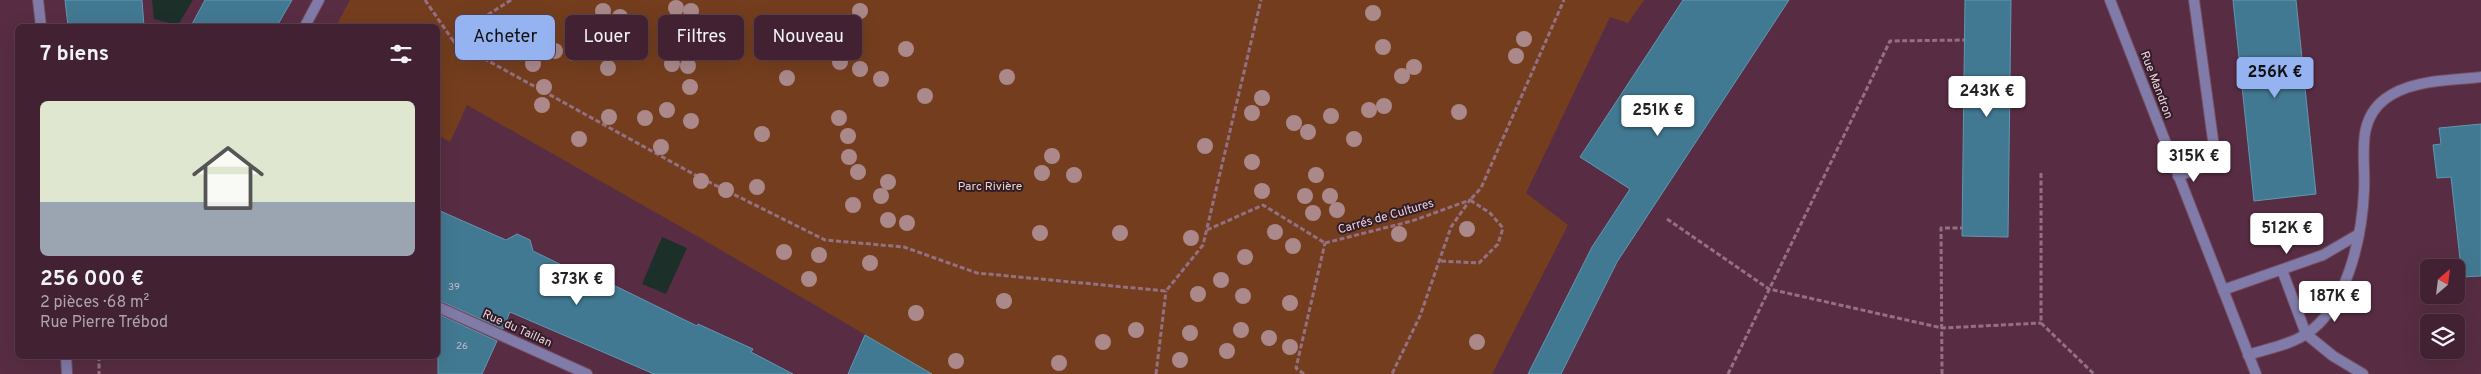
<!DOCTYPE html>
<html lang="fr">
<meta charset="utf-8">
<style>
:root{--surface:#422232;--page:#4c2f3e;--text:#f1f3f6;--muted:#aea4ac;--line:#5a3f4d;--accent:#95b2f1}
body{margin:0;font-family:Overpass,sans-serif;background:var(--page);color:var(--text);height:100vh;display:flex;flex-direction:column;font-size:19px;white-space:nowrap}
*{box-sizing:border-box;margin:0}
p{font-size:16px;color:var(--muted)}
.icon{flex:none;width:28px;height:28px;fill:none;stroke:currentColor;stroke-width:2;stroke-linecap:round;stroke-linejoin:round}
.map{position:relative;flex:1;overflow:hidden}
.details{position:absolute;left:15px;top:24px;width:425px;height:335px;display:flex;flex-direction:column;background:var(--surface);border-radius:8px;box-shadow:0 5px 20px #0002,0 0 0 1px var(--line)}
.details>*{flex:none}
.top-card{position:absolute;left:455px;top:15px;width:475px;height:45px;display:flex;gap:10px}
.needle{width:32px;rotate:28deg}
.fabs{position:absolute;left:2420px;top:259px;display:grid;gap:10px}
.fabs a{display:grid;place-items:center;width:45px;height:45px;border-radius:8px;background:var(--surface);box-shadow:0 5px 20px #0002,0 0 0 1px var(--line);font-size:25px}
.price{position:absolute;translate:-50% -42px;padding:0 11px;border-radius:5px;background:#fff;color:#222;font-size:16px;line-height:32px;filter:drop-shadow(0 1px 2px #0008)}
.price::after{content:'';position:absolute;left:50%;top:30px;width:15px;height:11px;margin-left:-8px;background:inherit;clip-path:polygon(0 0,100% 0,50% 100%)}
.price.selected{background:var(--accent);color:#111}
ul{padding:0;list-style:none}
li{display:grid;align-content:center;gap:10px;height:265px;padding:0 25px}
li+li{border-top:1px solid var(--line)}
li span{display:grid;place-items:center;height:155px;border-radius:8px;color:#555}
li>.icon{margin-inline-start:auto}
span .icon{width:90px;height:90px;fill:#fffc;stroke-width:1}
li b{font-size:21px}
h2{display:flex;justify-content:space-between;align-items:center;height:60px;padding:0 25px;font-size:21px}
.chip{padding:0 18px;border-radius:8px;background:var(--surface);box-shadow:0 5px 20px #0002,0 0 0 1px var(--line);font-size:18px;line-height:45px}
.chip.selected{background:var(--accent);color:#111}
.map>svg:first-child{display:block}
.green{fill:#743e1e}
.water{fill:#1c3029}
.building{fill:#427992;stroke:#6097b1}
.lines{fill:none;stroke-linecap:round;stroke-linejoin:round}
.service-casing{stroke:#754e62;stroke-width:12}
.minor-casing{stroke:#754e62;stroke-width:12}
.tertiary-casing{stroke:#754e62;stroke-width:12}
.path{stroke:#947082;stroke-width:3;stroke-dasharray:5 2.5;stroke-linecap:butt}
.service{stroke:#807ba8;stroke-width:10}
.minor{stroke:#807ba8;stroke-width:10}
.tertiary{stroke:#807ba8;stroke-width:10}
.tree{fill:#ab898b}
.labels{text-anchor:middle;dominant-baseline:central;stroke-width:4;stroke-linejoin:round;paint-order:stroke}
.number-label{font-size:10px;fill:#c1baca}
.street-label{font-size:12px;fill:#ebd0dc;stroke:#311d27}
.park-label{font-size:12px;fill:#efd4c6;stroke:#311d27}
</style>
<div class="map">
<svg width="2481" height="374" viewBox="0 0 2481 374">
<rect width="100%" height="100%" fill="#582d43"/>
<path class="green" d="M 350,0 L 1644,0 L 1628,23 L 1610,17 L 1526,193 L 1568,225 L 1492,374 L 932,374 L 704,240 L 467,105 L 450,142 L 438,135 L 438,26 L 336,26 Z"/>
<g class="water">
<path d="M 152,0 L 193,0 L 178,25 L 154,19 Z"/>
<path d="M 662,237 L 687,248 L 666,294 L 642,284 Z"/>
</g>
<g class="building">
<path d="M 65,0 L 142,0 L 144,26 L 68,26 Z"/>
<path d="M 205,0 L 292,0 L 277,26 L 191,26 Z"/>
<path d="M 1683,0 L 1789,0 L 1617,262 L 1561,374 L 1528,374 L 1592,247 L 1630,189 L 1580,157 Z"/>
<path d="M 1965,0 L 2011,0 L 2008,237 L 1962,236 Z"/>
<path d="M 2233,0 L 2296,0 L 2316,194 L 2254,201 Z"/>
<path d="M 2481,124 L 2481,276 L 2462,277 L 2451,177 L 2437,178 L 2433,145 L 2441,144 L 2439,128 Z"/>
<path d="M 438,210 L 506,240 L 517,234 L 530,240 L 533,251 L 574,271 L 575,269 L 596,279 L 597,277 L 697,326 L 698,324 L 753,349 L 751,352 L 793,374 L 654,374 L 510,312 L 503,329 L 438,300 Z"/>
<path d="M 438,314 L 497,341 L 482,374 L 438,374 Z"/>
<path d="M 865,335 L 932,374 L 848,374 Z"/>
</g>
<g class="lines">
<defs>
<path id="service" d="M 2178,176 L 2216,162 L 2194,0"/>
<g id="minor">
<path d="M 305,26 L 319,0"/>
<path d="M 2282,270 L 2306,334 L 2333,356 L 2363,374"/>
<path d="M 2223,290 L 2323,255 L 2359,234"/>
<path d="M 438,307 L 587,374"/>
<path d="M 2248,355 C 2266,349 2290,345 2306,334 C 2347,308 2362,237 2364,191 C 2366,158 2355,122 2385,99 C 2411,79 2450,81 2481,77"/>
</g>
<g id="tertiary">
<path d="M 38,0 L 41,26"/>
<path d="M 2110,0 L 2256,374"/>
<path d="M 66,356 L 67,374"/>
</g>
</defs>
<use href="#service" class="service-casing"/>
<use href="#minor" class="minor-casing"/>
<use href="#tertiary" class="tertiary-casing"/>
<g class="path">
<path d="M 425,0 L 454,42"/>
<path d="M 511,0 L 489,14 L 454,42 L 697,176 L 825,240 L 904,247 L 977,273 L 1166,291 L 1203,245 L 1261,0"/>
<path d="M 2041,173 L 2041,323 L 2094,374"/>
<path d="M 1667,219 L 1769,289 L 1942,328 L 2041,323"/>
<path d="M 1207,230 L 1263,205 L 1325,243"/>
<path d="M 1325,243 L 1412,221 L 1470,200 L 1451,227 L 1420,316 L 1392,374"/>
<path d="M 1441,261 L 1479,263 L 1498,244 L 1503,228 L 1490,213 L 1470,200 L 1481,188 L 1564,0"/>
<path d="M 99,356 L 99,374"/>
<path d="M 1156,374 L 1166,291"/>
<path d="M 1304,374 L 1296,368 L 1325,243"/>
<path d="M 1728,374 L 1890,41 L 1964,40"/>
<path d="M 1942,374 L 1941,228 L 1962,228"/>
</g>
<use href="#service" class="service"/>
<use href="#minor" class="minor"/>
<use href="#tertiary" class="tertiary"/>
</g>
<g class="tree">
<circle cx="676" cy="8" r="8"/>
<circle cx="603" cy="11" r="8"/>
<circle cx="691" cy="11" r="8"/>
<circle cx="860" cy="11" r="8"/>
<circle cx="1373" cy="13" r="8"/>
<circle cx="620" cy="17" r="8"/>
<circle cx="692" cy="32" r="8"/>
<circle cx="495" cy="34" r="8"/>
<circle cx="1524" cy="39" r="8"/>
<circle cx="671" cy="43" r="8"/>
<circle cx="1383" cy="47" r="8"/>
<circle cx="906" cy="49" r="8"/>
<circle cx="699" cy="50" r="8"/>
<circle cx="555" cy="51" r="8"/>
<circle cx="573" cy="53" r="8"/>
<circle cx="1516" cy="56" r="8"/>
<circle cx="840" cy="62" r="8"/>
<circle cx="533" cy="64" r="8"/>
<circle cx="672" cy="64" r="8"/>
<circle cx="688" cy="66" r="8"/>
<circle cx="1414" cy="67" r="8"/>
<circle cx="608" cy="68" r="8"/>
<circle cx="860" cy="69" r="8"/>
<circle cx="1402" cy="76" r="8"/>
<circle cx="1007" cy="77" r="8"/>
<circle cx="787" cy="78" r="8"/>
<circle cx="881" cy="79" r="8"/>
<circle cx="544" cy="87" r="8"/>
<circle cx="690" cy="87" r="8"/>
<circle cx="925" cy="96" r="8"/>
<circle cx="1262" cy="98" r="8"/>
<circle cx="542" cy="105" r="8"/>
<circle cx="1384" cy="106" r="8"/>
<circle cx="667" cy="110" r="8"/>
<circle cx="1369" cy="110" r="8"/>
<circle cx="1459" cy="112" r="8"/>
<circle cx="1252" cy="113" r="8"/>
<circle cx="1331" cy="116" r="8"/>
<circle cx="609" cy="117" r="8"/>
<circle cx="645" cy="118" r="8"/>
<circle cx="839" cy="118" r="8"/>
<circle cx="691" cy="121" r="8"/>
<circle cx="1294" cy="123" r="8"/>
<circle cx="1308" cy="132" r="8"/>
<circle cx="762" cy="134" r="8"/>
<circle cx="848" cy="136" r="8"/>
<circle cx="579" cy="139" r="8"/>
<circle cx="1354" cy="139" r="8"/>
<circle cx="1205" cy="146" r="8"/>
<circle cx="661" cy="147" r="8"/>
<circle cx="1052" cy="156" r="8"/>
<circle cx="849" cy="157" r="8"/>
<circle cx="1252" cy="162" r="8"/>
<circle cx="858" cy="172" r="8"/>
<circle cx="1042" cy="173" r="8"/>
<circle cx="1074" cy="175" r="8"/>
<circle cx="1316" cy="175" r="8"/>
<circle cx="701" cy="181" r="8"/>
<circle cx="888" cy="182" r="8"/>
<circle cx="757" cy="187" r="8"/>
<circle cx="726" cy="190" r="8"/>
<circle cx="1262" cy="191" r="8"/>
<circle cx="881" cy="196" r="8"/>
<circle cx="1305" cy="196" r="8"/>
<circle cx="1330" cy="196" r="8"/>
<circle cx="853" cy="205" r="8"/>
<circle cx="1337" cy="210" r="8"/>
<circle cx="1313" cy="213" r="8"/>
<circle cx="888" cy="220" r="8"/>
<circle cx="907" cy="223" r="8"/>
<circle cx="1467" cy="229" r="8"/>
<circle cx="1275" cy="232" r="8"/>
<circle cx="1040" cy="233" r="8"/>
<circle cx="1120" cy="233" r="8"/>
<circle cx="1399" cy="234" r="8"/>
<circle cx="1191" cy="238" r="8"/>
<circle cx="1293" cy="246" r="8"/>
<circle cx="784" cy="252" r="8"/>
<circle cx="819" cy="255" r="8"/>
<circle cx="1245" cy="257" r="8"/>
<circle cx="870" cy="263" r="8"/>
<circle cx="809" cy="279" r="8"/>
<circle cx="1221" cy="280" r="8"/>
<circle cx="1198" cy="294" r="8"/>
<circle cx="1243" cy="296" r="8"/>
<circle cx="1004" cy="301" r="8"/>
<circle cx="1290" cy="303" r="8"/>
<circle cx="916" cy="313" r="8"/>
<circle cx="1136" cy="330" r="8"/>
<circle cx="1241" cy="330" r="8"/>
<circle cx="1190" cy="333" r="8"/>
<circle cx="1269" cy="338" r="8"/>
<circle cx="1103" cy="342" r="8"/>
<circle cx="1477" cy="342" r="8"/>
<circle cx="1290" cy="347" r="8"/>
<circle cx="1227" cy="351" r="8"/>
<circle cx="1180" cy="360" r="8"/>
<circle cx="956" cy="361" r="8"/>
<circle cx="1059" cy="363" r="8"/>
</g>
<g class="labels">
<g class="number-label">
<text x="454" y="287">39</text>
<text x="462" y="346">26</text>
</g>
<g class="street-label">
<text transform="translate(2156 85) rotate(69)">Rue Mandron</text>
<text transform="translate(1386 217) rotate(-16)">Carrés de Cultures</text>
<text transform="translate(517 329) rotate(24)">Rue du Taillan</text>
</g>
<g class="park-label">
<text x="990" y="187">Parc Rivière</text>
</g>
</g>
</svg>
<div class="fabs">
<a><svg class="needle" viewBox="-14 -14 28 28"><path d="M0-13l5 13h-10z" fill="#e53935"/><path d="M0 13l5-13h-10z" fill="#aea4ac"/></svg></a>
<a><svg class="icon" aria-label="layers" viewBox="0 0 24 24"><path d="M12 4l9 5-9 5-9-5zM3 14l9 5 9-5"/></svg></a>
</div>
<b class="price selected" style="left:2275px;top:99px">256K €</b>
<b class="price" style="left:1987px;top:118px">243K €</b>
<b class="price" style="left:1658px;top:137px">251K €</b>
<b class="price" style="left:2194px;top:183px">315K €</b>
<b class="price" style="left:2287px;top:255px">512K €</b>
<b class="price" style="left:577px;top:306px">373K €</b>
<b class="price" style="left:2335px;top:323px">187K €</b>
<div class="top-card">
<a class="chip selected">Acheter</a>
<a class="chip">Louer</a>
<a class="chip">Filtres</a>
<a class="chip">Nouveau</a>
</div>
<section class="details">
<h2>7 biens<svg class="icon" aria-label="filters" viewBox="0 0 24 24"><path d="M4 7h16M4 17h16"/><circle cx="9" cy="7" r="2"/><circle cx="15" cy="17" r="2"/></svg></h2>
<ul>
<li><span style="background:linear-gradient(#dfe7d0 65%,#9aa5b1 0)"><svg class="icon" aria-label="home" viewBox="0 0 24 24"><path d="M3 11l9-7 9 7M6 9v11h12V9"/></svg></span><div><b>256 000 €</b><p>2 pièces · 68 m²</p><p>Rue Pierre Trébod</p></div></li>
</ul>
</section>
</div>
